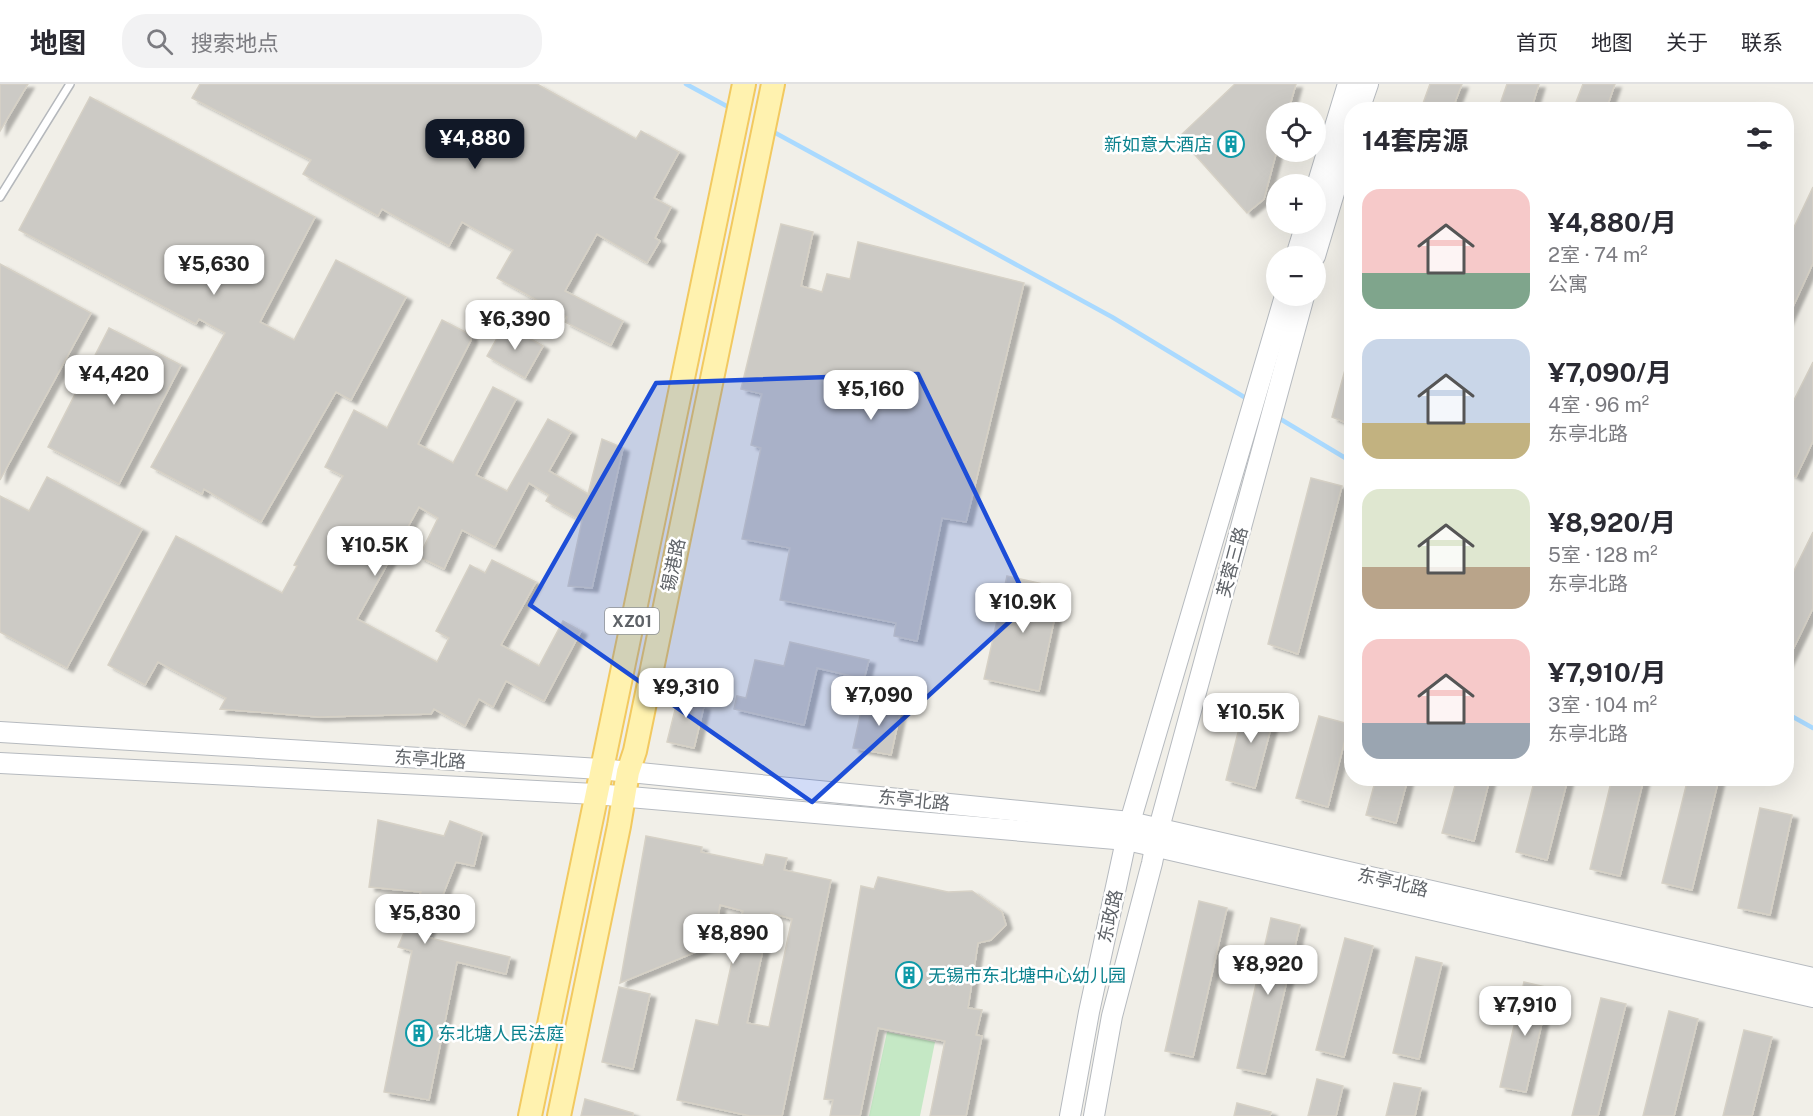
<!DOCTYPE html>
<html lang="zh">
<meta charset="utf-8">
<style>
:root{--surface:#fff;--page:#f2f2f3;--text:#2b2b33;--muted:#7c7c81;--line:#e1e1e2;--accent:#111827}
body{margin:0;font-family:"Public Sans","Noto Sans SC",sans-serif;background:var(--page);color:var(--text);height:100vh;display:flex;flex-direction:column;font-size:22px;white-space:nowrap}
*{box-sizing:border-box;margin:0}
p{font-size:20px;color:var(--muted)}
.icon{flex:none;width:33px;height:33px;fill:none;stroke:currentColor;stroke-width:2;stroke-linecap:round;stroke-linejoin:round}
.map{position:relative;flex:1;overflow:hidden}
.panel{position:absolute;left:1344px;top:18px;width:450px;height:684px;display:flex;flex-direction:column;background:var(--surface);border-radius:24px;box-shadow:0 6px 24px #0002}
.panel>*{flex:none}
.controls{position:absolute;left:1266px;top:18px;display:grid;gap:12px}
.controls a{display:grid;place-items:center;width:60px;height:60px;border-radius:50%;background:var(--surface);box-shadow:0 6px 24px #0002;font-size:30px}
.price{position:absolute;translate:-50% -51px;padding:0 14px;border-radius:12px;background:#fff;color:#222;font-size:20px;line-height:39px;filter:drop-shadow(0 2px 3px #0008)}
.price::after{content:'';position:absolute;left:50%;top:36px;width:18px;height:14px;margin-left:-9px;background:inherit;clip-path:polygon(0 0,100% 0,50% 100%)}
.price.selected{background:var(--accent);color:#fff}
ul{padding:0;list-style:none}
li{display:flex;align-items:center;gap:18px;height:150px;padding:0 18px}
li span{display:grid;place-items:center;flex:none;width:168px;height:120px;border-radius:18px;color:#555}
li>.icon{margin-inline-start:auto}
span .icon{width:72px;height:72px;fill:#fffc;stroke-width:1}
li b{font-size:26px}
h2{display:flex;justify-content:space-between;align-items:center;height:72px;padding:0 18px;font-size:26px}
header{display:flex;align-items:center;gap:36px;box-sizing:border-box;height:84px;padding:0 30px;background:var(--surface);border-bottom:2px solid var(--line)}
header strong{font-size:28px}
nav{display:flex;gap:33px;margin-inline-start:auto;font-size:21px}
.search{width:420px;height:54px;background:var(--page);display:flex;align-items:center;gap:15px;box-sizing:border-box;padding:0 21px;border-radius:24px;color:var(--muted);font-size:22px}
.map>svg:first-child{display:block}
.green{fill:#c5e8c5}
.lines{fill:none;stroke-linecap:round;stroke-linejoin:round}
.stream{stroke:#aadaff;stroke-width:4.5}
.building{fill:#cccac5;stroke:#d6d1c6;stroke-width:1.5;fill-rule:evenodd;filter:url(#shadow)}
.service-casing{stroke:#b5b8bc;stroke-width:10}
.secondary-casing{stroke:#b6babf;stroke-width:22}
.primary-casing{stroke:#f2c960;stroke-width:26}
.service{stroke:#fff;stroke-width:7}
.secondary{stroke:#fff;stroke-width:20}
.primary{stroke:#fff2af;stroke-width:22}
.marked{fill:#1d4ed8;fill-opacity:0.2;stroke:#1d4ed8;stroke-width:4.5;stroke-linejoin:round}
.labels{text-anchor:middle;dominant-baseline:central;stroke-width:5;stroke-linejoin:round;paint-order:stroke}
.shield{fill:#fff;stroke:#8f9295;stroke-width:1.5}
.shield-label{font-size:16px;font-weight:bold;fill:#5f6368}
.culture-label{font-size:18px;fill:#0d838f;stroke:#fff;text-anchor:start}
.street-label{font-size:18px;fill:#5f6368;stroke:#fff}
</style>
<header>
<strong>地图</strong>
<div class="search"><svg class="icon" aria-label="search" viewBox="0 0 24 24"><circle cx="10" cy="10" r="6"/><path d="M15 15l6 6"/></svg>搜索地点</div>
<nav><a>首页</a><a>地图</a><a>关于</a><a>联系</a></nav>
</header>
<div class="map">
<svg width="1813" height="1032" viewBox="0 0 1813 1032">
<defs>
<filter id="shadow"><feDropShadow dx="6" dy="4" stdDeviation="1.5" flood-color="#0004"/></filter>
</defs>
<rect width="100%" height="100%" fill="#f1efe8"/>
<path class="green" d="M 887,948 L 935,958 L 920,1032 L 869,1032 Z"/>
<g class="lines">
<g class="stream">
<path d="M 686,0 L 732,25"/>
<path d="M 770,46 L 1112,233 L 1249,316"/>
<path d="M 1277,333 L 1352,378"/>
<path d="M 1786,629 L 1813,644"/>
</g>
</g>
<g class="building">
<path d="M 0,0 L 28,0 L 0,47 Z"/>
<path d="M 200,0 L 537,0 L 636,55 L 641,47 L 679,68 L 654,114 L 671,123 L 655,154 L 660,157 L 647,179 L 597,150 L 565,207 L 623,237 L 611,261 L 565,238 L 567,233 L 497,194 L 513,166 L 462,138 L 449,162 L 382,125 L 378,132 L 303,90 L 311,76 L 192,14 Z"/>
<path d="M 1235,0 L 1296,0 L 1288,28 L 1276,28 L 1276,70 L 1264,115 L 1247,129 L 1179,53 Z"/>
<path d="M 1430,0 L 1462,0 L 1452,26 L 1431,26 L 1422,22 Z"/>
<path d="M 1507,0 L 1539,0 L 1531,26 L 1498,26 Z"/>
<path d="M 1583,0 L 1615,0 L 1606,26 L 1573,26 Z"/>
<path d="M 90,13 L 315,133 L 260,238 L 294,256 L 336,176 L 406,213 L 351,316 L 336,308 L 261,438 L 204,405 L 202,410 L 151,383 L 225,249 L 199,235 L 196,240 L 19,146 Z"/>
<path d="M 1813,103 L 1813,179 L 1786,238 L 1786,160 Z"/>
<path d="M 781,140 L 813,148 L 801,202 L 822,208 L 827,190 L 850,195 L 858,158 L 1024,199 L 966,438 L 942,434 L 917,557 L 894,552 L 896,539 L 780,516 L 790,464 L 742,455 L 761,364 L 751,361 L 762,310 L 741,305 Z"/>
<path d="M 0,180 L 91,229 L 0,396 Z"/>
<path d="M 442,236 L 471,251 L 471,256 L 418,360 L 453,379 L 493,303 L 516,315 L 476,391 L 507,407 L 548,335 L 571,348 L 549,387 L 588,410 L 602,355 L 623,364 L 592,504 L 568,502 L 582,437 L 546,417 L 549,411 L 529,399 L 495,463 L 462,446 L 444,485 L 419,473 L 438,434 L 419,423 L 357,535 L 437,578 L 449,554 L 436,547 L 470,481 L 485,489 L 492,476 L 536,498 L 501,561 L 539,582 L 563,537 L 581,547 L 544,617 L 506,597 L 493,623 L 479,615 L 465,642 L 434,625 L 431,630 L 319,633 L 220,625 L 226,614 L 158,578 L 145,601 L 108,581 L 176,452 L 282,509 L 297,482 L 294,481 L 343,392 L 325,383 L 354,326 L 387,344 Z"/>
<path d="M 505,240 L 543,262 L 525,294 L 487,272 Z"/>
<path d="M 109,244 L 181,281 L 119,400 L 48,363 Z"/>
<path d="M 1348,275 L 1352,275 L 1352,341 L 1332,333 Z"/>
<path d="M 1813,278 L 1813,357 L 1796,393 L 1786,387 L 1786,332 Z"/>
<path d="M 47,393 L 142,445 L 67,584 L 0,548 L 0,412 L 29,427 Z"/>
<path d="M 1311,394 L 1342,402 L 1298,570 L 1268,560 Z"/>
<path d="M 1813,448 L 1813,524 L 1786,580 L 1786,503 Z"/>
<path d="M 1007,492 L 1061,504 L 1039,607 L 984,595 Z"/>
<path d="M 790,558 L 869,576 L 864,595 L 817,584 L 804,641 L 734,625 L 737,612 L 746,614 L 755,576 L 784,582 Z"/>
<path d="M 681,602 L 697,607 L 693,619 L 704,622 L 694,664 L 667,658 Z"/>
<path d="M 885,611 L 903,615 L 891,671 L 853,664 L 862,623 L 880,627 Z"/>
<path d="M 1246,617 L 1276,625 L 1255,704 L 1226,696 Z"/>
<path d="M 1319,632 L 1349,640 L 1328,723 L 1296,714 Z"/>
<path d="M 1376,694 L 1408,694 L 1396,739 L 1366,731 Z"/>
<path d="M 1457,694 L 1490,694 L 1474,757 L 1442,749 Z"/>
<path d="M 1535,694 L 1568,694 L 1547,776 L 1516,768 Z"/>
<path d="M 1612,694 L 1644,694 L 1620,792 L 1590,785 Z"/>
<path d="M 1688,694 L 1719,694 L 1692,806 L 1662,799 Z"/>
<path d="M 1760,724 L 1792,731 L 1770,831 L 1738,824 Z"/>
<path d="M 378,736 L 444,752 L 450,737 L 482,749 L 474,782 L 456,778 L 426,853 L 510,873 L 506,890 L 457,878 L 429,1016 L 384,1008 L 412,867 L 398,863 L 421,808 L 369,803 Z"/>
<path d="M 646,752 L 702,763 L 701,768 L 763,781 L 766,770 L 787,774 L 784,786 L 831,796 L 782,1032 L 750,1032 L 677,1016 L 696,936 L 718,941 L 743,827 L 720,821 L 713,861 L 620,899 ZM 771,829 L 792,835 L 769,943 L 747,939 Z"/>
<path d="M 878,793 L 948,808 L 972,807 L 1002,828 L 1006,841 L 991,856 L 978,859 L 968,924 L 982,926 L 976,951 L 982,952 L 966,1032 L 930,1032 L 945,957 L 878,944 L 860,1032 L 830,1032 L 833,1016 L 824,1015 L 861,802 L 874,805 Z"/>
<path d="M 1199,817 L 1227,824 L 1193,973 L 1165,967 Z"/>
<path d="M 1271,834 L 1300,841 L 1265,990 L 1237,984 Z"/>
<path d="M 1345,854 L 1373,862 L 1344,973 L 1316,966 Z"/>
<path d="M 1416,873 L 1442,879 L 1419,975 L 1393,969 Z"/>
<path d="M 1524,898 L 1550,904 L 1526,1008 L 1500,1003 Z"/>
<path d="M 619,903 L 650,910 L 633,985 L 602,978 Z"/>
<path d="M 1601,914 L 1626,920 L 1598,1032 L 1572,1032 Z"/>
<path d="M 1669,927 L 1698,935 L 1674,1032 L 1643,1032 Z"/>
<path d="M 1744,946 L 1772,953 L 1752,1032 L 1723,1032 Z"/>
<path d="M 1317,995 L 1343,1002 L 1336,1032 L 1308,1032 Z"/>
<path d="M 1394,999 L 1421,1004 L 1415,1032 L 1386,1032 Z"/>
<path d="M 585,1015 L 633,1029 L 633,1032 L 581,1032 Z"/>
<path d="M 1237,1019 L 1271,1028 L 1270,1032 L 1234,1032 Z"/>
</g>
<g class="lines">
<defs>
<path id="service" d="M 0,113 L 70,0"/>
<g id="secondary">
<path d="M 1359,26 L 1368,0"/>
<path d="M 1316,105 L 1348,0"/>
<path d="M 1296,172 L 1306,140"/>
<path d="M 1315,172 L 1352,49"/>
<path d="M 0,648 L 600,685 L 1130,738 L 1813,894"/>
<path d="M 0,679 L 595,710 L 1127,756 L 1813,913"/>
<path d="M 1070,1032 L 1089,928 L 1130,738 L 1285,212"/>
<path d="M 1094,1032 L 1112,932 L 1152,779 L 1159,744 L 1304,212"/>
</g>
<g id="primary">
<path d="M 530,1032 L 744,0"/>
<path d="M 559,1032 L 619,742 L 628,688 L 635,667 L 773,0"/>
</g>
</defs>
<use href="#service" class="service-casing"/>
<use href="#secondary" class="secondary-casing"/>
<use href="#primary" class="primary-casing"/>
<use href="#service" class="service"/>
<use href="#secondary" class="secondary"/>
<use href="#primary" class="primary"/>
</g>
<path class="marked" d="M 918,290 L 1029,520 L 812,718 L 530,521 L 656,299 Z"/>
<defs>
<symbol id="building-ring" viewBox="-11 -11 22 22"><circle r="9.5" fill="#fff" stroke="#0f9aa8" stroke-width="1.5"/><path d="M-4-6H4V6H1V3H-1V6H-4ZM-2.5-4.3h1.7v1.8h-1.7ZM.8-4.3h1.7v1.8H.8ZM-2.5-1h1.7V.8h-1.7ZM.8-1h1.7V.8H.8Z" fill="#0f9aa8"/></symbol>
</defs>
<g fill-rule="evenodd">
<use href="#building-ring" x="1216" y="45" width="30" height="30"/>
<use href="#building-ring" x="894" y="876" width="30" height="30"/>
<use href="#building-ring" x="404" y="934" width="30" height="30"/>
</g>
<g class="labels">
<rect class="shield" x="605" y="524" width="54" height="26" rx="4.5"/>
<g class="shield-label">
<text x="632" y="537">XZ01</text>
</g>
<g class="culture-label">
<text x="1212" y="60" text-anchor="end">新如意大酒店</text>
<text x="928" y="891">无锡市东北塘中心幼儿园</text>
<text x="438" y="949">东北塘人民法庭</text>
</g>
<g class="street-label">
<text transform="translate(1232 478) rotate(-75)">芙蓉三路</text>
<text transform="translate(673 481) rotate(-78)">锡港路</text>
<text transform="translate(430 675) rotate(4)">东亭北路</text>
<text transform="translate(914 716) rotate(6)">东亭北路</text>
<text transform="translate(1393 798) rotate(13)">东亭北路</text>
<text transform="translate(1110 832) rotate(-77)">东政路</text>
</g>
</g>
</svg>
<div class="controls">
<a><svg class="icon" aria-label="locate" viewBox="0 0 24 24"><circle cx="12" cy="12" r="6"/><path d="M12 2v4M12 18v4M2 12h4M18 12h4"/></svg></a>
<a>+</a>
<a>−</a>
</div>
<b class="price selected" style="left:475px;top:86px">¥4,880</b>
<b class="price" style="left:214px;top:212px">¥5,630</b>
<b class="price" style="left:515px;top:267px">¥6,390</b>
<b class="price" style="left:114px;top:322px">¥4,420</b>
<b class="price" style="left:871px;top:337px">¥5,160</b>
<b class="price" style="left:375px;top:493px">¥10.5K</b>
<b class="price" style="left:1023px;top:550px">¥10.9K</b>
<b class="price" style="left:686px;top:635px">¥9,310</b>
<b class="price" style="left:879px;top:643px">¥7,090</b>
<b class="price" style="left:1251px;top:660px">¥10.5K</b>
<b class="price" style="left:425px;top:861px">¥5,830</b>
<b class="price" style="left:733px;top:881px">¥8,890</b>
<b class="price" style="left:1268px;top:912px">¥8,920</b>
<b class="price" style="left:1525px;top:953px">¥7,910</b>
<section class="panel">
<h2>14套房源<svg class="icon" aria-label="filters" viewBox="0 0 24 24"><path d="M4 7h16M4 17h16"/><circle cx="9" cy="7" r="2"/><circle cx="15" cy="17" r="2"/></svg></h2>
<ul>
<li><span style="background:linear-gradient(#f6c9c9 70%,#7fa58c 0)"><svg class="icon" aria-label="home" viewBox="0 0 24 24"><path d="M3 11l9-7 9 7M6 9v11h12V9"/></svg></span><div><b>¥4,880/月</b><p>2室 · 74 m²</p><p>公寓</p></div></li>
<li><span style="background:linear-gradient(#c9d6e8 70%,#c2b280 0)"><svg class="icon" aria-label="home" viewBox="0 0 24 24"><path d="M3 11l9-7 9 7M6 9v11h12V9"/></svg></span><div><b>¥7,090/月</b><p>4室 · 96 m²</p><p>东亭北路</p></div></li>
<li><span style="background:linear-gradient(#dfe7d0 65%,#b9a48a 0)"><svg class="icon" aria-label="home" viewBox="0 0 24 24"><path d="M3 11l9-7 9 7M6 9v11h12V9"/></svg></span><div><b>¥8,920/月</b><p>5室 · 128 m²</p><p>东亭北路</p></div></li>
<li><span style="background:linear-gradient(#f6c9c9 70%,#9aa5b1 0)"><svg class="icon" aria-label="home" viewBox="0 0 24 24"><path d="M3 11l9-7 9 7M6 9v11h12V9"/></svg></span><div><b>¥7,910/月</b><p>3室 · 104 m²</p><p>东亭北路</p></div></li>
</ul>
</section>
</div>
